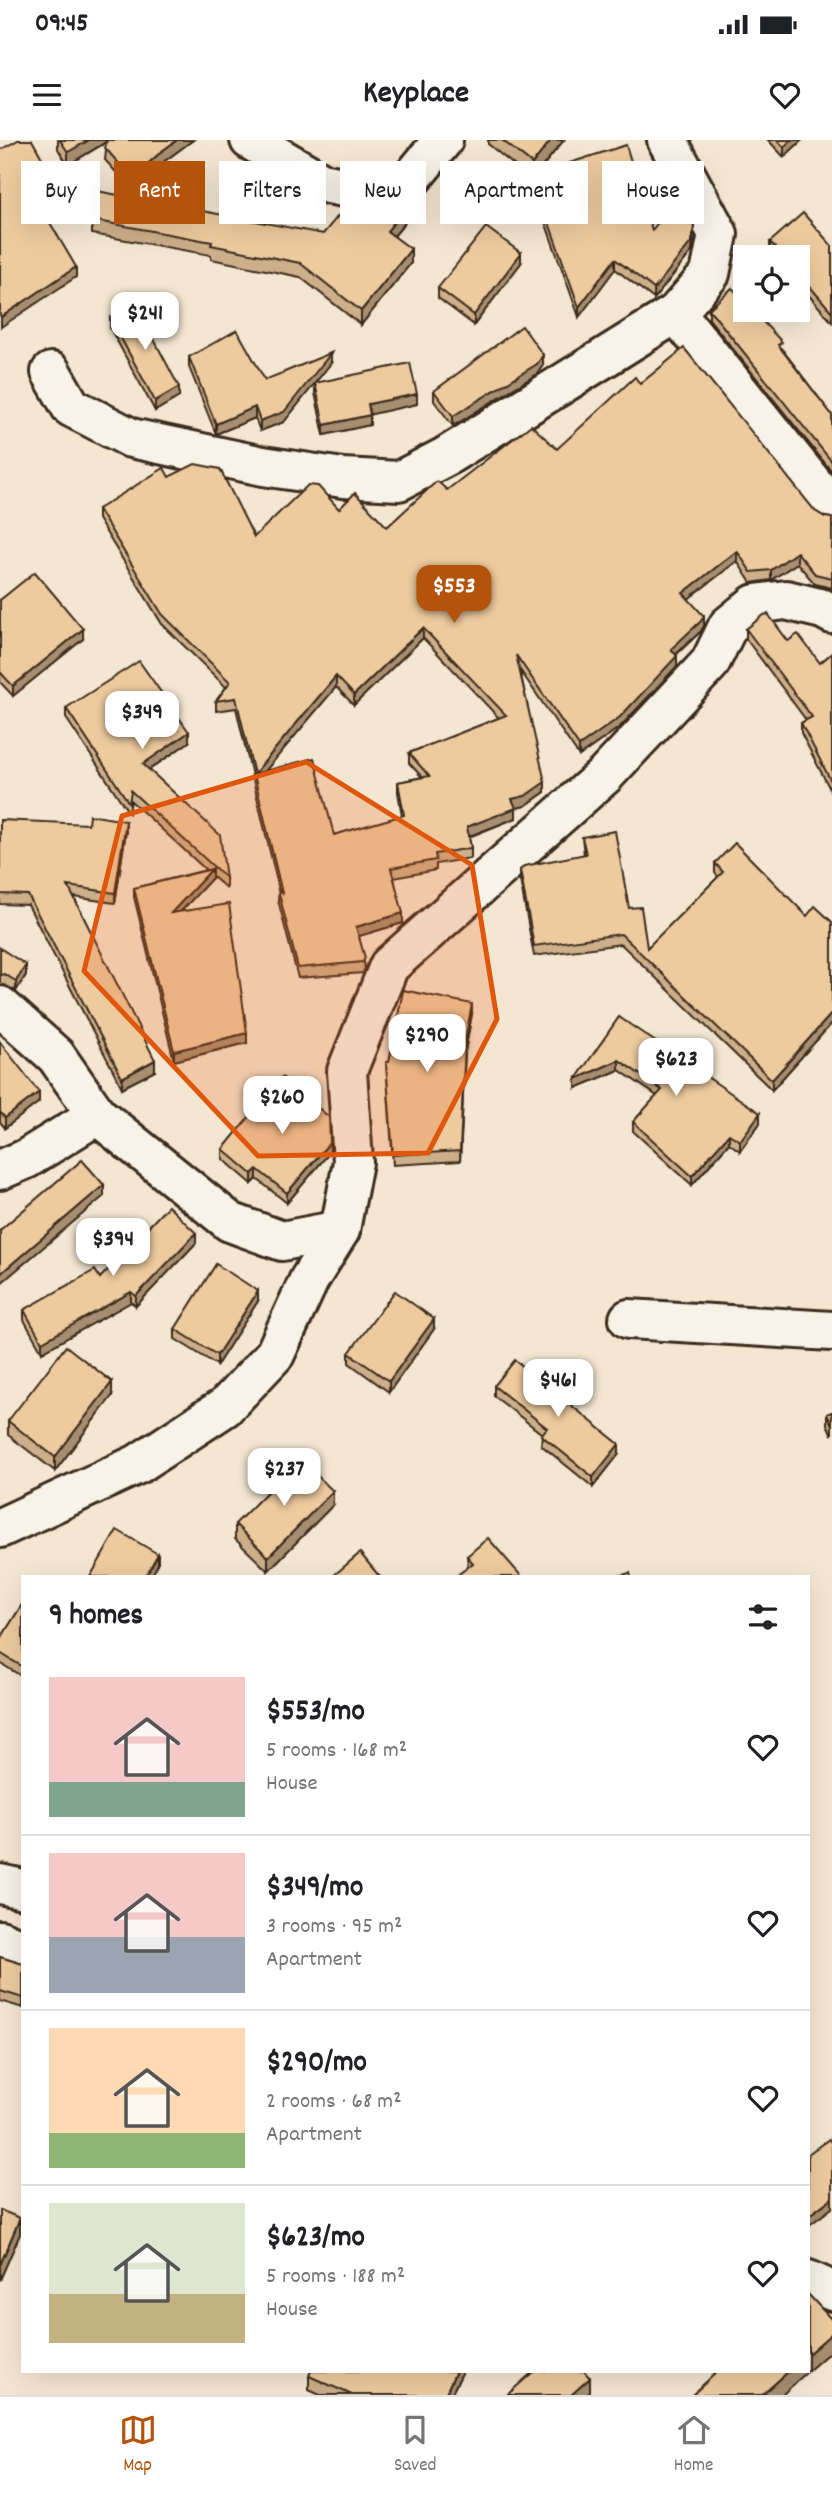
<!DOCTYPE html>
<meta charset="utf-8">
<style>
:root{--surface:#fff;--page:#f6f6f6;--text:#202124;--muted:#757577;--line:#e0e0e0;--accent:#b45309}
body{margin:0;font-family:Dekko,sans-serif;background:var(--page);color:var(--text);height:100vh;display:flex;flex-direction:column;font-size:26px;white-space:nowrap}
*{box-sizing:border-box;margin:0}
p{font-size:23px;color:var(--muted)}
.icon{flex:none;width:38px;height:38px;fill:none;stroke:currentColor;stroke-width:2;stroke-linecap:round;stroke-linejoin:round}
.map{position:relative;flex:1;overflow:hidden}
.panel{position:absolute;left:21px;top:1435px;width:789px;height:798px;display:flex;flex-direction:column;background:var(--surface);border-radius:0px;box-shadow:0 7px 28px #0002}
.panel>*{flex:none}
.banner{position:absolute;left:21px;top:21px;width:791px;height:63px;display:flex;gap:14px}
.fabs{position:absolute;left:733px;top:105px;display:grid;gap:14px}
.fabs a{display:grid;place-items:center;width:77px;height:77px;border-radius:0px;background:var(--surface);box-shadow:0 7px 28px #0002;font-size:35px}
.price{position:absolute;translate:-50% -60px;padding:0 16px;border-radius:14px;background:#fff;color:#222;font-size:23px;line-height:46px;filter:drop-shadow(0 2px 4px #0008)}
.price::after{content:'';position:absolute;left:50%;top:42px;width:21px;height:16px;margin-left:-10px;background:inherit;clip-path:polygon(0 0,100% 0,50% 100%)}
.price.selected{background:var(--accent);color:#fff}
ul{padding:0;list-style:none}
li{display:flex;align-items:center;gap:21px;height:175px;padding:0 28px}
li+li{border-top:2px solid var(--line)}
li span{display:grid;place-items:center;flex:none;width:196px;height:140px;border-radius:0px;color:#555}
li>.icon{margin-inline-start:auto}
span .icon{width:84px;height:84px;fill:#fffc;stroke-width:1}
li b{font-size:30px}
h2{display:flex;justify-content:space-between;align-items:center;height:84px;padding:0 28px;font-size:30px}
.tag{padding:0 24px;border-radius:0px;background:var(--surface);box-shadow:0 7px 28px #0002;font-size:24px;line-height:63px}
.tag.selected{background:var(--accent);color:#fff}
.status{display:flex;justify-content:space-between;align-items:center;height:49px;padding:0 35px;background:var(--surface);direction:ltr}
.status svg{height:19px;fill:currentColor}
header{display:flex;justify-content:space-between;align-items:center;height:91px;padding:0 28px;background:var(--surface);font-size:32px;font-weight:800}
.menu{display:flex;justify-content:space-around;align-items:center;height:98px;border-top:2px solid var(--line);background:var(--surface);font-size:19px;color:var(--muted)}
.menu a{display:grid;justify-items:center;gap:4px}
.menu .selected{color:var(--accent)}
.map>svg:first-child{display:block}
.lines{fill:none;stroke-linecap:round;stroke-linejoin:round}
.minor-casing{stroke:#3b2a1e;stroke-width:44}
.minor{stroke:#f7f3e8;stroke-width:38}
.wall{fill:#cdaf89;stroke:#3b2a1e;stroke-width:2;fill-rule:evenodd}
.shaded-wall{fill:#a78e6f;stroke:#3b2a1e;stroke-width:2}
.building{fill:#eecb9f;stroke:#3b2a1e;stroke-width:2;fill-rule:evenodd}
.marked{fill:#df570d;fill-opacity:0.2;stroke:#df570d;stroke-width:5;stroke-linejoin:round}
</style>
<div class="status"><b>09:45</b><svg viewBox="0 0 49 12"><path d="M0 12V9h3v3zM5 12V6h3v6zM10 12V3h3v9zM15 12V0h3v12zM26 1h20v11H26zM47 4h2v5h-2z"/></svg></div>
<header><svg class="icon" aria-label="menu" viewBox="0 0 24 24"><path d="M4 6h16M4 12h16M4 18h16"/></svg>Keyplace<svg class="icon" aria-label="heart" viewBox="0 0 24 24"><path d="M12 20l-8-8c-3-5 5-10 8-4 3-6 11-1 8 4z"/></svg></header>
<div class="map">
<svg width="832" height="2255" viewBox="0 0 832 2255">
<rect width="100%" height="100%" fill="#f4e7d2"/>
<filter id="ink" filterUnits="userSpaceOnUse"><feTurbulence type="fractalNoise" baseFrequency=".0143" numOctaves="2"/><feDisplacementMap in="SourceGraphic" scale="14" xChannelSelector="R" yChannelSelector="G"/><feConvolveMatrix kernelMatrix="1 2 1 2 8 2 1 2 1" color-interpolation-filters="sRGB"/></filter>
<g filter="url(#ink)">
<g class="lines">
<defs>
<g id="minor">
<path d="M 250,0 L 323,43 L 382,55 L 407,44 L 443,0"/>
<path d="M 676,173 L 832,367"/>
<path d="M 51,232 L 71,267 L 131,298 L 263,326 L 343,338 L 399,341 L 445,317 L 676,173 L 710,134 L 718,94 L 667,0"/>
<path d="M 0,866 L 56,916 L 97,975"/>
<path d="M 0,1030 L 26,1019 L 97,975 L 230,1082 L 282,1101 L 340,1090"/>
<path d="M 629,1179 L 832,1191"/>
<path d="M 0,1388 L 138,1324 L 225,1267 L 275,1214 L 309,1140 L 340,1090 L 353,1022 L 347,931 L 389,826 L 605,635 L 710,523 L 728,486 L 755,464 L 786,460 L 823,469 L 832,474"/>
<path d="M 0,1744 L 23,1749"/>
<path d="M 0,1800 L 23,1810"/>
<path d="M 808,2140 L 832,2151"/>
</g>
</defs>
<use href="#minor" class="minor-casing"/>
<use href="#minor" class="minor"/>
</g>
<g class="wall">
<path d="M 58,0 L 193,0 L 162,23 L 132,50 L 105,20 L 107,2 L 68,25 L 58,9 Z"/>
<path d="M 488,0 L 564,0 L 537,33 L 652,90 L 694,95 L 692,111 L 654,159 L 615,129 L 579,177 L 532,45 L 532,40 L 488,4 Z"/>
<path d="M 768,0 L 802,0 L 784,17 Z"/>
<path d="M 92,80 L 323,94 L 404,84 L 394,96 L 411,123 L 361,185 L 300,137 L 211,119 L 211,115 L 92,94 Z"/>
<path d="M 770,102 L 832,106 L 832,182 L 798,143 L 798,117 L 775,117 L 770,112 Z"/>
<path d="M 521,123 L 474,185 L 438,158 L 438,148 Z"/>
<path d="M 709,169 L 782,209 L 832,275 L 832,332 L 709,179 Z"/>
<path d="M 110,178 L 179,257 L 155,271 L 110,188 Z"/>
<path d="M 189,217 L 265,240 L 331,223 L 284,282 L 260,291 L 255,278 L 216,294 L 189,227 Z"/>
<path d="M 543,225 L 537,234 L 453,286 L 434,261 L 434,251 Z"/>
<path d="M 315,243 L 417,264 L 370,274 L 370,285 L 324,295 L 315,253 Z"/>
<path d="M 640,244 L 815,371 L 825,377 L 832,378 L 832,448 L 815,444 L 797,423 L 771,440 L 751,443 L 737,421 L 688,459 L 704,486 L 701,491 L 676,515 L 677,526 L 620,587 L 579,616 L 520,530 L 545,652 L 525,666 L 516,668 L 516,678 L 469,697 L 471,708 L 471,718 L 436,724 L 436,730 L 394,738 L 403,783 L 359,796 L 365,828 L 363,833 L 298,838 L 278,760 L 279,750 L 236,568 L 216,571 L 216,561 L 226,547 L 162,484 L 98,379 L 98,369 L 169,337 L 254,397 L 339,369 L 387,387 L 447,350 L 557,309 ZM 423,498 L 499,578 L 409,613 L 409,623 L 422,637 L 398,642 L 398,652 L 402,676 L 334,695 L 265,631 L 336,547 L 354,565 Z"/>
<path d="M 0,460 L 83,499 L 13,556 L 0,542 Z"/>
<path d="M 746,489 L 788,501 L 820,523 L 832,513 L 832,653 L 801,593 L 801,583 L 806,580 L 746,499 Z"/>
<path d="M 66,568 L 189,602 L 149,630 L 226,738 L 226,748 L 212,736 L 212,738 L 181,771 L 247,903 L 174,921 L 134,757 L 134,748 L 206,730 L 131,661 L 129,673 L 66,578 Z"/>
<path d="M 0,680 L 126,691 L 115,763 L 74,757 L 155,931 L 122,948 L 28,765 L 0,764 Z"/>
<path d="M 582,697 L 629,768 L 647,808 L 718,737 L 715,733 L 715,723 L 807,776 L 832,782 L 832,883 L 772,950 L 621,804 L 534,816 L 520,740 L 520,730 L 584,715 Z"/>
<path d="M 0,808 L 26,835 L 16,851 L 4,845 L 0,845 Z"/>
<path d="M 472,874 L 465,911 L 460,1021 L 393,1025 L 386,922 L 389,922 Z"/>
<path d="M 619,877 L 760,983 L 740,1011 L 729,1003 L 692,1045 L 633,991 L 633,982 L 657,956 L 619,930 L 576,948 Z"/>
<path d="M 0,902 L 39,962 L 5,988 L 0,982 Z"/>
<path d="M 223,1009 L 330,1012 L 287,1063 L 257,1039 L 252,1044 L 223,1019 Z"/>
<path d="M 196,1103 L 136,1166 L 131,1162 L 42,1212 L 24,1180 L 24,1170 L 100,1138 Z"/>
<path d="M 258,1161 L 217,1225 L 175,1199 L 175,1189 Z"/>
<path d="M 434,1189 L 389,1252 L 349,1223 L 349,1213 Z"/>
<path d="M 494,1246 L 619,1314 L 593,1347 L 541,1305 L 542,1294 L 494,1256 Z"/>
<path d="M 112,1256 L 55,1331 L 8,1295 L 8,1281 Z"/>
<path d="M 832,1272 L 832,1295 L 827,1284 L 827,1274 Z"/>
<path d="M 333,1365 L 268,1431 L 235,1399 L 235,1384 Z"/>
<path d="M 467,1416 L 522,1437 L 468,1427 Z"/>
<path d="M 23,1463 L 23,1537 L 0,1523 L 0,1500 Z"/>
<path d="M 0,1817 L 23,1824 L 23,1868 L 0,1861 Z"/>
<path d="M 311,2231 L 463,2231 L 451,2255 L 320,2255 L 309,2250 L 309,2236 Z"/>
</g>
<g class="shaded-wall">
<path d="M 89,0 L 109,0 L 68,25 L 68,12 Z"/>
<path d="M 177,0 L 193,0 L 162,23 L 132,50 L 132,38 L 162,11 Z"/>
<path d="M 551,0 L 564,0 L 533,38 L 532,35 L 532,24 Z"/>
<path d="M 791,0 L 802,0 L 784,17 L 784,7 Z"/>
<path d="M 47,27 L 47,37 L 25,50 L 25,40 Z"/>
<path d="M 404,70 L 404,84 L 387,104 L 387,91 Z"/>
<path d="M 694,85 L 692,111 L 654,159 L 654,149 Z"/>
<path d="M 411,109 L 411,123 L 361,185 L 361,171 Z"/>
<path d="M 521,113 L 521,123 L 474,185 L 474,175 Z"/>
<path d="M 615,119 L 615,129 L 579,177 L 579,167 Z"/>
<path d="M 76,127 L 76,137 L 1,187 L 1,177 Z"/>
<path d="M 331,213 L 331,223 L 284,282 L 260,291 L 260,281 Z"/>
<path d="M 543,215 L 543,225 L 537,234 L 453,286 L 453,276 Z"/>
<path d="M 179,247 L 179,257 L 155,271 L 155,261 Z"/>
<path d="M 417,254 L 417,264 L 368,275 L 368,264 Z"/>
<path d="M 255,267 L 255,278 L 216,294 L 216,284 Z"/>
<path d="M 370,275 L 370,285 L 324,295 L 324,285 Z"/>
<path d="M 737,411 L 737,421 L 683,463 L 683,453 Z"/>
<path d="M 797,412 L 797,423 L 771,440 L 771,430 Z"/>
<path d="M 704,476 L 704,486 L 701,491 L 671,519 L 671,509 Z"/>
<path d="M 423,488 L 423,498 L 354,565 L 354,555 Z"/>
<path d="M 83,489 L 83,499 L 13,556 L 13,546 Z"/>
<path d="M 677,516 L 677,526 L 620,587 L 579,616 L 579,606 Z"/>
<path d="M 336,536 L 336,547 L 256,642 L 254,634 Z"/>
<path d="M 189,592 L 189,602 L 143,634 L 143,624 Z"/>
<path d="M 545,642 L 545,652 L 525,666 L 516,668 L 516,678 L 467,697 L 467,687 L 512,659 Z"/>
<path d="M 126,681 L 126,691 L 115,763 L 115,753 Z"/>
<path d="M 212,729 L 212,738 L 171,782 L 171,773 Z"/>
<path d="M 403,773 L 403,783 L 356,797 L 356,787 Z"/>
<path d="M 26,825 L 26,835 L 16,851 L 16,841 Z"/>
<path d="M 472,864 L 472,874 L 465,911 L 460,1021 L 465,901 Z"/>
<path d="M 832,873 L 832,883 L 772,950 L 772,940 Z"/>
<path d="M 247,893 L 247,903 L 174,921 L 174,911 Z"/>
<path d="M 155,920 L 155,931 L 122,948 L 122,938 Z"/>
<path d="M 619,920 L 619,930 L 576,948 L 576,939 Z"/>
<path d="M 39,952 L 39,962 L 5,988 L 5,978 Z"/>
<path d="M 760,973 L 760,983 L 740,1011 L 740,1001 Z"/>
<path d="M 729,994 L 729,1003 L 692,1045 L 692,1036 Z"/>
<path d="M 330,1002 L 330,1012 L 287,1063 L 287,1053 Z"/>
<path d="M 257,1029 L 257,1039 L 252,1044 L 252,1034 Z"/>
<path d="M 104,1045 L 104,1056 L 0,1144 L 0,1134 Z"/>
<path d="M 196,1093 L 196,1103 L 136,1166 L 136,1156 Z"/>
<path d="M 258,1151 L 258,1161 L 217,1225 L 217,1215 Z"/>
<path d="M 131,1152 L 131,1162 L 42,1212 L 42,1202 Z"/>
<path d="M 434,1179 L 434,1189 L 389,1252 L 389,1241 Z"/>
<path d="M 112,1242 L 112,1256 L 55,1331 L 55,1317 Z"/>
<path d="M 619,1304 L 619,1314 L 593,1347 L 593,1337 Z"/>
<path d="M 333,1351 L 333,1365 L 268,1431 L 268,1417 Z"/>
<path d="M 158,1414 L 158,1424 L 151,1437 L 145,1437 Z"/>
<path d="M 832,2058 L 832,2068 L 808,2086 L 808,2076 Z"/>
<path d="M 20,2078 L 20,2094 L 0,2140 L 0,2125 Z"/>
<path d="M 832,2193 L 832,2210 L 808,2231 L 808,2214 Z"/>
<path d="M 456,2231 L 463,2231 L 451,2255 L 445,2255 Z"/>
<path d="M 789,2231 L 808,2231 L 782,2255 L 762,2255 Z"/>
<path d="M 590,2238 L 590,2252 L 587,2255 L 571,2255 Z"/>
</g>
<g class="building">
<path d="M 18,0 L 32,0 L 47,27 L 25,40 L 76,127 L 1,177 L 0,175 L 0,10 Z"/>
<path d="M 60,0 L 89,0 L 68,12 Z"/>
<path d="M 107,0 L 177,0 L 162,11 L 132,38 L 105,8 Z"/>
<path d="M 502,0 L 551,0 L 532,24 Z"/>
<path d="M 777,0 L 791,0 L 784,7 Z"/>
<path d="M 626,5 L 652,90 L 670,67 L 694,85 L 692,101 L 654,149 L 615,119 L 579,167 L 532,35 Z"/>
<path d="M 97,51 L 323,94 L 353,58 L 378,63 L 392,61 L 404,70 L 387,91 L 411,109 L 361,171 L 300,123 L 211,105 L 212,102 L 92,80 Z"/>
<path d="M 803,73 L 832,106 L 832,172 L 798,133 L 798,117 L 784,117 L 770,102 Z"/>
<path d="M 486,87 L 521,113 L 474,175 L 438,148 Z"/>
<path d="M 732,148 L 746,162 L 746,170 L 752,170 L 782,202 L 778,205 L 832,275 L 832,322 L 709,169 Z"/>
<path d="M 136,165 L 179,247 L 155,261 L 110,178 Z"/>
<path d="M 522,186 L 543,215 L 537,224 L 453,276 L 434,251 Z"/>
<path d="M 237,190 L 265,240 L 331,213 L 284,272 L 260,281 L 255,267 L 216,284 L 189,217 Z"/>
<path d="M 684,208 L 815,371 L 825,377 L 832,378 L 832,438 L 815,434 L 797,412 L 771,430 L 751,432 L 737,411 L 683,453 L 704,476 L 701,481 L 671,509 L 677,516 L 620,577 L 579,606 L 516,515 L 545,642 L 525,656 L 512,659 L 516,668 L 467,687 L 471,708 L 435,714 L 436,720 L 391,728 L 403,773 L 356,787 L 365,818 L 363,822 L 298,828 L 278,750 L 282,753 L 236,558 L 216,561 L 230,542 L 162,474 L 98,369 L 164,328 L 169,337 L 195,324 L 220,329 L 254,397 L 308,345 L 318,346 L 339,369 L 355,353 L 387,387 L 437,341 L 447,350 L 531,285 L 557,309 L 635,237 L 640,244 ZM 423,488 L 506,575 L 409,613 L 429,636 L 398,642 L 404,675 L 334,695 L 314,618 L 254,634 L 336,536 L 354,555 Z"/>
<path d="M 410,223 L 417,254 L 368,264 L 370,275 L 324,285 L 315,243 Z"/>
<path d="M 35,432 L 83,489 L 13,546 L 0,532 L 0,460 Z"/>
<path d="M 768,474 L 788,501 L 798,494 L 820,523 L 832,513 L 832,643 L 801,583 L 812,577 L 746,489 L 764,475 Z"/>
<path d="M 139,521 L 189,592 L 143,624 L 220,695 L 226,738 L 131,651 L 129,663 L 66,568 Z"/>
<path d="M 89,675 L 126,681 L 115,753 L 68,746 L 155,920 L 122,938 L 28,755 L 0,754 L 0,680 L 88,684 Z"/>
<path d="M 615,691 L 629,768 L 641,767 L 647,808 L 723,732 L 715,723 L 735,703 L 807,776 L 815,766 L 832,782 L 832,873 L 772,940 L 621,794 L 534,806 L 520,730 L 524,726 L 586,714 L 582,697 Z"/>
<path d="M 212,729 L 171,773 L 229,764 L 247,893 L 174,911 L 134,748 Z"/>
<path d="M 0,808 L 26,825 L 16,841 L 4,834 L 0,835 Z"/>
<path d="M 403,850 L 472,864 L 465,901 L 460,1011 L 393,1015 L 386,922 L 389,922 Z"/>
<path d="M 619,877 L 760,973 L 740,1001 L 729,994 L 692,1036 L 633,982 L 662,950 L 619,920 L 576,939 Z"/>
<path d="M 0,902 L 39,952 L 5,978 L 0,972 Z"/>
<path d="M 282,937 L 329,977 L 330,1002 L 287,1053 L 257,1029 L 252,1034 L 223,1009 Z"/>
<path d="M 82,1020 L 104,1045 L 0,1134 L 0,1090 Z"/>
<path d="M 168,1066 L 196,1093 L 136,1156 L 131,1152 L 42,1202 L 24,1170 L 95,1130 L 100,1138 Z"/>
<path d="M 216,1124 L 258,1151 L 217,1215 L 175,1189 Z"/>
<path d="M 395,1151 L 434,1179 L 389,1241 L 349,1213 Z"/>
<path d="M 66,1206 L 112,1242 L 55,1317 L 8,1281 Z"/>
<path d="M 515,1220 L 619,1304 L 593,1337 L 541,1295 L 547,1288 L 494,1246 Z"/>
<path d="M 832,1272 L 832,1285 L 827,1274 Z"/>
<path d="M 300,1319 L 333,1351 L 268,1417 L 235,1384 Z"/>
<path d="M 117,1390 L 158,1414 L 145,1437 L 90,1437 Z"/>
<path d="M 488,1398 L 522,1437 L 455,1437 L 473,1423 L 467,1416 Z"/>
<path d="M 360,1413 L 380,1437 L 332,1437 Z"/>
<path d="M 630,1433 L 631,1437 L 614,1437 Z"/>
<path d="M 23,1463 L 23,1527 L 0,1513 L 0,1500 Z"/>
<path d="M 0,1817 L 23,1824 L 23,1858 L 0,1851 Z"/>
<path d="M 829,1999 L 832,2004 L 832,2058 L 808,2076 L 808,2014 Z"/>
<path d="M 0,2070 L 20,2078 L 0,2125 Z"/>
<path d="M 808,2154 L 832,2180 L 832,2193 L 808,2214 Z"/>
<path d="M 311,2231 L 456,2231 L 445,2255 L 352,2255 L 309,2236 Z"/>
<path d="M 534,2231 L 584,2231 L 590,2238 L 571,2255 L 507,2255 Z"/>
<path d="M 718,2231 L 789,2231 L 762,2255 L 692,2255 Z"/>
</g>
</g>
<path class="marked" d="M 306,622 L 472,725 L 497,879 L 428,1013 L 258,1016 L 84,831 L 122,676 Z"/>
</svg>
<div class="fabs">
<a><svg class="icon" aria-label="locate" viewBox="0 0 24 24"><circle cx="12" cy="12" r="6"/><path d="M12 2v4M12 18v4M2 12h4M18 12h4"/></svg></a>
</div>
<b class="price" style="left:145px;top:212px">$241</b>
<b class="price selected" style="left:454px;top:485px">$553</b>
<b class="price" style="left:142px;top:611px">$349</b>
<b class="price" style="left:427px;top:934px">$290</b>
<b class="price" style="left:676px;top:958px">$623</b>
<b class="price" style="left:282px;top:996px">$260</b>
<b class="price" style="left:113px;top:1138px">$394</b>
<b class="price" style="left:558px;top:1279px">$461</b>
<b class="price" style="left:284px;top:1368px">$237</b>
<div class="banner">
<a class="tag">Buy</a>
<a class="tag selected">Rent</a>
<a class="tag">Filters</a>
<a class="tag">New</a>
<a class="tag">Apartment</a>
<a class="tag">House</a>
</div>
<section class="panel">
<h2>9 homes<svg class="icon" aria-label="filters" viewBox="0 0 24 24"><path d="M4 7h16M4 17h16"/><circle cx="9" cy="7" r="2"/><circle cx="15" cy="17" r="2"/></svg></h2>
<ul>
<li><span style="background:linear-gradient(#f6c9c9 75%,#7fa58c 0)"><svg class="icon" aria-label="home" viewBox="0 0 24 24"><path d="M3 11l9-7 9 7M6 9v11h12V9"/></svg></span><div><b>$553/mo</b><p>5 rooms · 168 m²</p><p>House</p></div><svg class="icon" aria-label="heart" viewBox="0 0 24 24"><path d="M12 20l-8-8c-3-5 5-10 8-4 3-6 11-1 8 4z"/></svg></li>
<li><span style="background:linear-gradient(#f6c9c9 60%,#9aa5b1 0)"><svg class="icon" aria-label="home" viewBox="0 0 24 24"><path d="M3 11l9-7 9 7M6 9v11h12V9"/></svg></span><div><b>$349/mo</b><p>3 rooms · 95 m²</p><p>Apartment</p></div><svg class="icon" aria-label="heart" viewBox="0 0 24 24"><path d="M12 20l-8-8c-3-5 5-10 8-4 3-6 11-1 8 4z"/></svg></li>
<li><span style="background:linear-gradient(#ffd9b3 75%,#8fb573 0)"><svg class="icon" aria-label="home" viewBox="0 0 24 24"><path d="M3 11l9-7 9 7M6 9v11h12V9"/></svg></span><div><b>$290/mo</b><p>2 rooms · 68 m²</p><p>Apartment</p></div><svg class="icon" aria-label="heart" viewBox="0 0 24 24"><path d="M12 20l-8-8c-3-5 5-10 8-4 3-6 11-1 8 4z"/></svg></li>
<li><span style="background:linear-gradient(#dfe7d0 65%,#c2b280 0)"><svg class="icon" aria-label="home" viewBox="0 0 24 24"><path d="M3 11l9-7 9 7M6 9v11h12V9"/></svg></span><div><b>$623/mo</b><p>5 rooms · 188 m²</p><p>House</p></div><svg class="icon" aria-label="heart" viewBox="0 0 24 24"><path d="M12 20l-8-8c-3-5 5-10 8-4 3-6 11-1 8 4z"/></svg></li>
</ul>
</section>
</div>
<nav class="menu">
<a class="selected"><svg class="icon" aria-label="map" viewBox="0 0 24 24"><path d="M3 6l6-2 6 2 6-2v14l-6 2-6-2-6 2zM9 4v14M15 6v14"/></svg>Map</a>
<a><svg class="icon" aria-label="saved" viewBox="0 0 24 24"><path d="M7 4h10v16l-5-4-5 4z"/></svg>Saved</a>
<a><svg class="icon" aria-label="home" viewBox="0 0 24 24"><path d="M3 11l9-7 9 7M6 9v11h12V9"/></svg>Home</a>
</nav>
